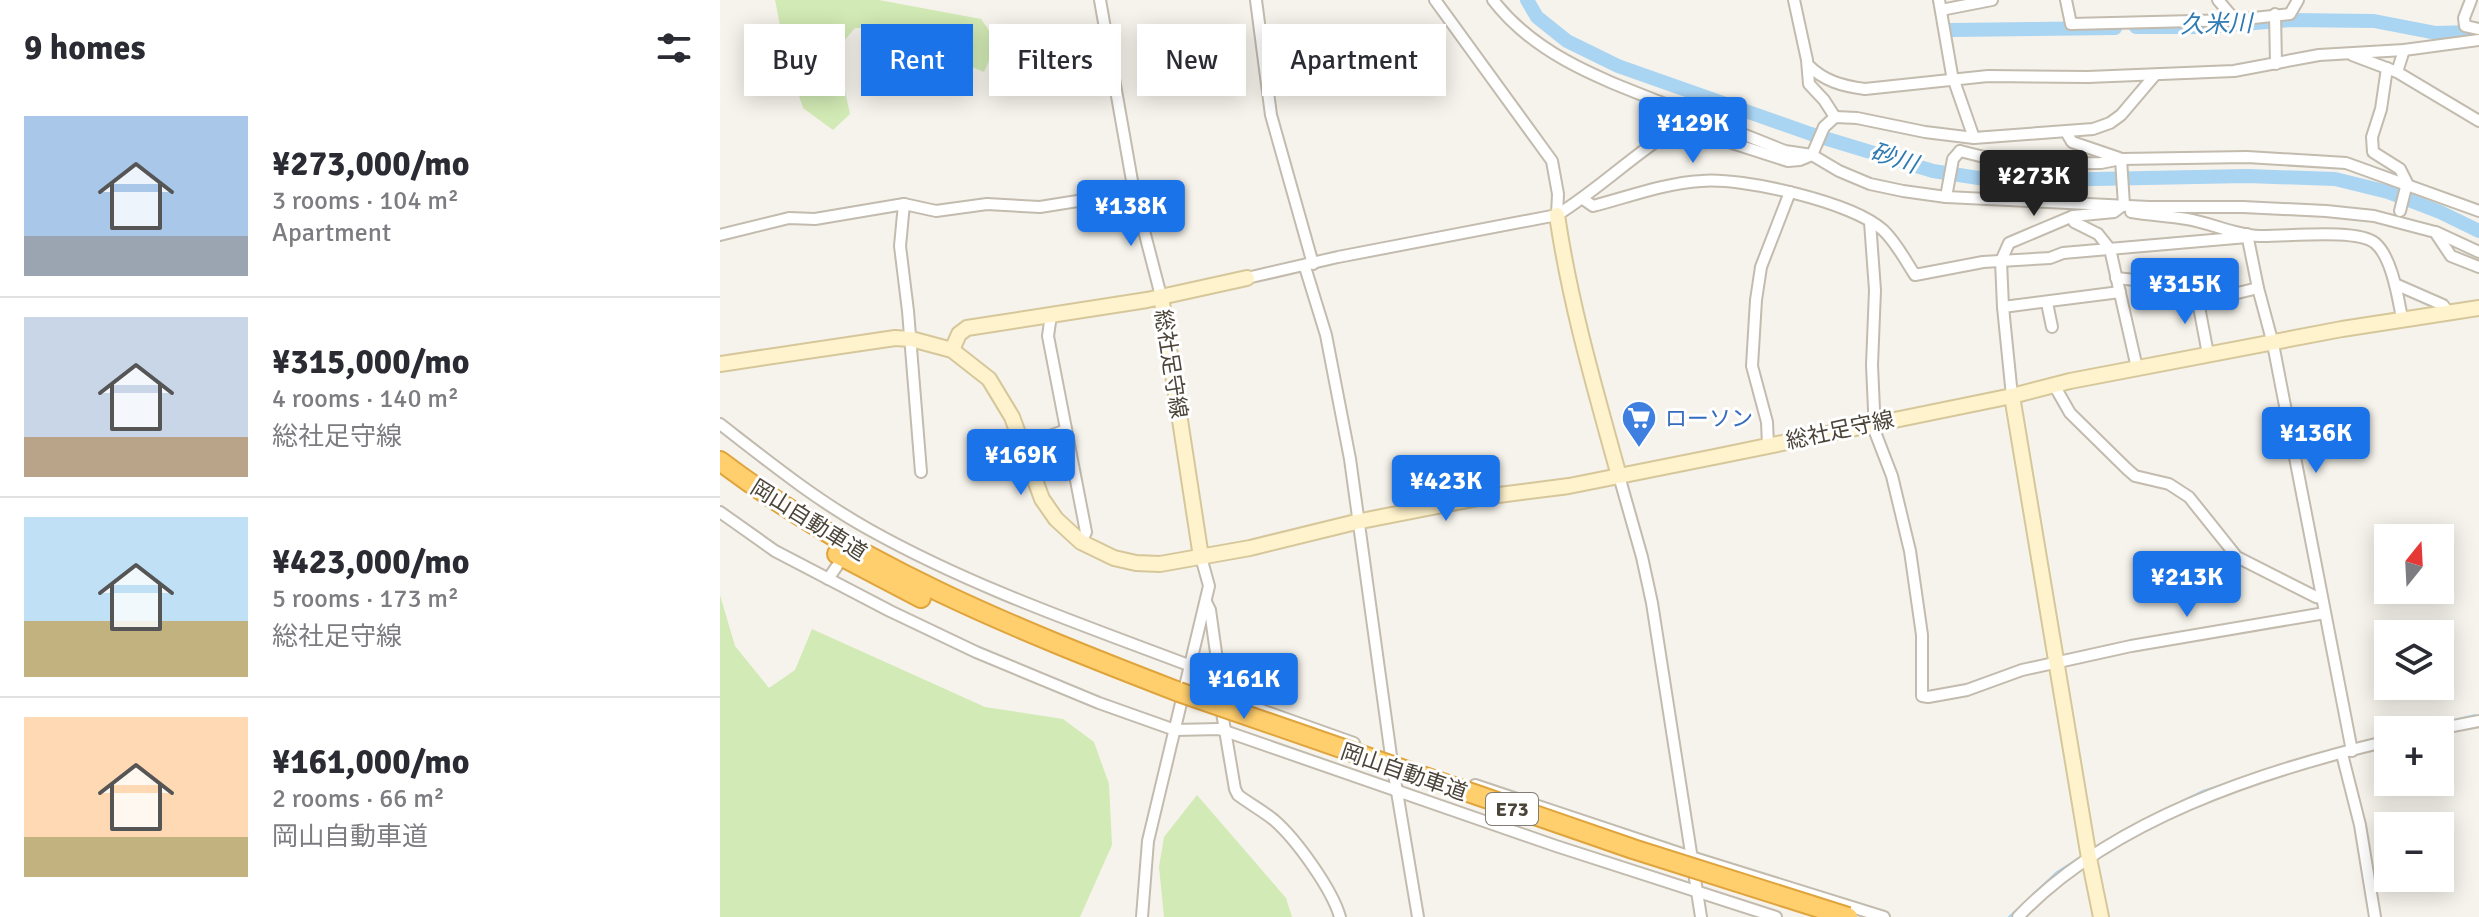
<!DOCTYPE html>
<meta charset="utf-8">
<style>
:root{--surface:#fff;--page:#f7f7f7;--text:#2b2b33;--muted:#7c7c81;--line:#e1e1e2;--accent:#1a73e8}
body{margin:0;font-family:Signika,"Noto Sans JP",sans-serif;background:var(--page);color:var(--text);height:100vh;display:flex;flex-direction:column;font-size:30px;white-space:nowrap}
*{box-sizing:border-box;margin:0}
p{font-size:26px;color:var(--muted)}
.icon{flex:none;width:44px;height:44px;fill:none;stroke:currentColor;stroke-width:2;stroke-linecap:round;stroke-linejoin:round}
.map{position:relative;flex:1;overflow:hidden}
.panel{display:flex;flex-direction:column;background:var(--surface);width:720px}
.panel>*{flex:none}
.guide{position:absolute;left:24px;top:24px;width:760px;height:72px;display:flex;gap:16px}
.needle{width:52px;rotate:18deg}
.fabs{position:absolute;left:1654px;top:524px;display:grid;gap:16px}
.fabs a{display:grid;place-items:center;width:80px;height:80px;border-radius:0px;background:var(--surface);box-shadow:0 4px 20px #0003;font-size:40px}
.price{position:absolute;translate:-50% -68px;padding:0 18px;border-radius:8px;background:var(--accent);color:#fff;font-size:26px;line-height:52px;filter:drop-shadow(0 2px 4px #0008)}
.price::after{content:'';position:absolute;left:50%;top:48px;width:24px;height:18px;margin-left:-12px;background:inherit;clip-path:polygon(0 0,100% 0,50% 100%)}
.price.current{background:#222;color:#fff}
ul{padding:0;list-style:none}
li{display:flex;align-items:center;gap:24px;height:200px;padding:0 24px}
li+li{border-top:2px solid var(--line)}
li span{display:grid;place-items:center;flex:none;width:224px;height:160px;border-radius:0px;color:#555}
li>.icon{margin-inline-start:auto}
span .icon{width:96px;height:96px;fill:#fffc;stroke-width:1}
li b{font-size:34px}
h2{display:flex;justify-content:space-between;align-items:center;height:96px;padding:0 24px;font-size:34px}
.pill{padding:0 28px;border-radius:0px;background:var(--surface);box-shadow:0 4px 20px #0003;font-size:28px;line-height:72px}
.pill.current{background:var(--accent);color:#fff}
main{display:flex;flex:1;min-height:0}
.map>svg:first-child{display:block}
.green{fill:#d2eab5}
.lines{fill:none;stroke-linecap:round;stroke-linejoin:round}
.stream{stroke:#a9d4f2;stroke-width:2}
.river{stroke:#a9d4f2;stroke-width:14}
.street-casing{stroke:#c2bbae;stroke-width:14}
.secondary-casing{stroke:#d6c79b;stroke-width:18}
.highway-casing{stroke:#e0a43c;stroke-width:22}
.street{stroke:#fff;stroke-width:10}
.secondary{stroke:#fff3cd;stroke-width:14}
.highway{stroke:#ffcf6e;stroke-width:18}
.highway-bridge-casing{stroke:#e0a43c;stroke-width:22;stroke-linecap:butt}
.highway-bridge{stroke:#ffcf6e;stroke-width:18}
.labels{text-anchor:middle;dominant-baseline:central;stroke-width:6;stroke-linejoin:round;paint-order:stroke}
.shield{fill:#fff;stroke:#817c74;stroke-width:2}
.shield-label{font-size:20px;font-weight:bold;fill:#4b4439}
.street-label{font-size:22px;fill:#4b4439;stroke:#fff}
.shop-label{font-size:22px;fill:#366cbe;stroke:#fff;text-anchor:start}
.water-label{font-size:24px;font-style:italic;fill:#2e7ab2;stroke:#fff}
</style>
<main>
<section class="panel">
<h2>9 homes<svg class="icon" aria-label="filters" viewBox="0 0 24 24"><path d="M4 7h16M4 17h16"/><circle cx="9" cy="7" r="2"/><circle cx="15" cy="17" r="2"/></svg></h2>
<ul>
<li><span style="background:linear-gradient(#a9c7e8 75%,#9aa5b1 0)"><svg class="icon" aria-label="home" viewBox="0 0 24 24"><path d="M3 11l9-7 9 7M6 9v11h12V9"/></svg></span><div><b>¥273,000/mo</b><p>3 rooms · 104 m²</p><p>Apartment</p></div></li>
<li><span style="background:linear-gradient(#c9d6e8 75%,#b9a48a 0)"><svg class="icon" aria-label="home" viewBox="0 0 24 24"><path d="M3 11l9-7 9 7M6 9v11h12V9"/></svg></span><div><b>¥315,000/mo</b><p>4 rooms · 140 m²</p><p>総社足守線</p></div></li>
<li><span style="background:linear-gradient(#bfe0f5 65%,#c2b280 0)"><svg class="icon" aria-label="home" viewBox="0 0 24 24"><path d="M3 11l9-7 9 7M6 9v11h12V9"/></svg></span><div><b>¥423,000/mo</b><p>5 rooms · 173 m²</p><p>総社足守線</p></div></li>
<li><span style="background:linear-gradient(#ffd9b3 75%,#c2b280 0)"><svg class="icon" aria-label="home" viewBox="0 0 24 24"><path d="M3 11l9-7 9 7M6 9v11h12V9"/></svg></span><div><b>¥161,000/mo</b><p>2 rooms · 66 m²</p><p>岡山自動車道</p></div></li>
</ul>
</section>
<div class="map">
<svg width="1759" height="917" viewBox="0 0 1759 917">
<rect width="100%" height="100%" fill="#f6f3ec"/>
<g class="green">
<path d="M 55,0 L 159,0 L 261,19 L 277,42 L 264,72 L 158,28 L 135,28 L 116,50 L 130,114 L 113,130 L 83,108 L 66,56 Z"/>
<path d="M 0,595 L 15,646 L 49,688 L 75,670 L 92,629 L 265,707 L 343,719 L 374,742 L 389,784 L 392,845 L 360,917 L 0,917 Z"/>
<path d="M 477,795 L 566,898 L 572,917 L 444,917 L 439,867 L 444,837 Z"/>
</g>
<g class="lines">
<g class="stream">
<path d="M 1213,0 L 1219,26"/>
<path d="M 1691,730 L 1755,715"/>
<path d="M 1442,811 L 1483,791 L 1514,781"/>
<path d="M 1289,917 L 1337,872 L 1359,858"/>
</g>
<g class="river">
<path d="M 807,0 L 817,17 L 847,41 L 898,66 L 1091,134 L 1213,171 L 1278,181 L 1527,176 L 1615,179 L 1668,192 L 1720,212 L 1759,231"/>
<path d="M 1416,27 L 1486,27 L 1570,20 L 1654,21 L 1716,33 L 1749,32 L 1759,35"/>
<path d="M 1231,30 L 1395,28"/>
</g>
<defs>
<g id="street">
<path d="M 380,0 L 414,192 L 441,296"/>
<path d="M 536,0 L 551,115 L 593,264"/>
<path d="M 715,0 L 832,161 L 838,194 L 837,215"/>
<path d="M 773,0 C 816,56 882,79 945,104 C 985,119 1025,135 1065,151 L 1092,155 L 1119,171 L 1150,184 L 1183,191 L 1226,197 L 1429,207 L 1523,207 L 1606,211 L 1654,216 L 1715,232 L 1731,256 L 1759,267"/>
<path d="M 1074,0 L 1087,60 L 1089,84 L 1104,100 L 1115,117"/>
<path d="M 1219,0 L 1232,75 L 1254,138"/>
<path d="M 1346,0 L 1351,24 L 1515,20 L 1570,14 L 1578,0"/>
<path d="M 1498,0 L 1515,20"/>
<path d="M 1751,0 L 1744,18 L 1745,26 L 1759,29"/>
<path d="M 1221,10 L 1272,0"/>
<path d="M 1555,14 L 1556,64"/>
<path d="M 1632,55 L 1677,72 L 1759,121"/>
<path d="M 1088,65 C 1104,81 1122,86 1145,89 L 1268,76 L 1368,77 L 1514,71 L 1599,55 L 1684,50 L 1759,40"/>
<path d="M 1667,68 L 1661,109 L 1652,137 L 1653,152 L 1680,169 L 1687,183 L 1680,211"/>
<path d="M 1677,72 L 1684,50"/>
<path d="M 1346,132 L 1352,142 L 1399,158"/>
<path d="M 1240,151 L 1292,164 L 1381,163 L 1401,159 L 1527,157 L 1626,163 L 1759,211"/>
<path d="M 1401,159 L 1404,205"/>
<path d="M 1226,197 L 1233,159 L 1240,151"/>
<path d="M 863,199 L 873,206 C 908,197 945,183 981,181 C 1022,177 1132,202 1163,230 C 1176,242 1185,260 1195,275 L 1263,262 L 1330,258 L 1343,253 L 1527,237"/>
<path d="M 184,204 L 180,246 L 188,311 L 201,472"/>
<path d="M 1411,212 C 1430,215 1448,216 1467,219 C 1491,223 1515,235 1539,236 C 1564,237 1637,228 1655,243 C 1672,257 1678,298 1682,318"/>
<path d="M 1353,216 L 1354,222 L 1378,234 L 1390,249 L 1417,368"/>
<path d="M 1150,222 L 1155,290 L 1152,365 L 1155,432 L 1172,476 L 1190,551 L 1202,635 L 1202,696 L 1208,697 L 1247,690 L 1302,670 L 1411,646 L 1605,613"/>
<path d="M 1716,232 L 1759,252"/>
<path d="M 1527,234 L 1538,288 L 1553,344 L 1632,751"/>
<path d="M 0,235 L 69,218 L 95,219 L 184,204 L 216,211 L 267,204 L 320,207 L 414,192"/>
<path d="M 585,267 L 606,335 L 630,459 L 671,756 L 698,917"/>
<path d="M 527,278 L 618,257 L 837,215 C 879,189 914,154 956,128 L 981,133 L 1068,161 L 1080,160 L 1092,155 L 1104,127 L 1115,117 L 1137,118 L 1205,132 L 1254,138 L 1373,129 L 1390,123 L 1401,115 L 1435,75"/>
<path d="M 1396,278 L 1444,283 L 1497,298 L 1538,288"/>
<path d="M 1675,284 L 1723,305 L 1728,312"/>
<path d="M 1476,291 L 1488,354"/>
<path d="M 1327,303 L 1332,327"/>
<path d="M 1283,307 L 1400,292"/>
<path d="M 331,315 L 328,336 L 366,532 L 361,542"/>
<path d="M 1334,385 L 1350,413 L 1407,469 L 1415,476 L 1449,484 L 1469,497 L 1517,557 L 1596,597 L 1602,598"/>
<path d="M 1292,396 L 1283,307 L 1281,261 L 1289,243 L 1353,216 L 1394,212 L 1402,206"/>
<path d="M 0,424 C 49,462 96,500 150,530 C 252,587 363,625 471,666"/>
<path d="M 1048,445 L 1047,422 L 1032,366 L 1036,300 L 1041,267 L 1070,192"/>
<path d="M 302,446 L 346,430"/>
<path d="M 899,476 L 922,557 L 932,603 L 981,917"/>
<path d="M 0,512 L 55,551 L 170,611 L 256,652 L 379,703 L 455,730 L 499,729 L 836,846 L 1056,917"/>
<path d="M 108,579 L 117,566"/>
<path d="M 486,602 L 490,610 L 500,681 L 499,695 L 515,789 L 518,795 C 530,804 543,811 554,820 C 576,839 612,889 620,917"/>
<path d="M 469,673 L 478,676 L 499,695 L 634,743"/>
<path d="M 1713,730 L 1759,721"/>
<path d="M 1622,754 L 1640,825 L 1655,917"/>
<path d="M 755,785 L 971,857 L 1164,917"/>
<path d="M 422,917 L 428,841 L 489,586 L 481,557"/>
<path d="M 1298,917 C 1390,820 1541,771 1668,741"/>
</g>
<g id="secondary">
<path d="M 837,215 C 850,304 875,389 899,476"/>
<path d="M 441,296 L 481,557"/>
<path d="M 232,350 L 239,334 L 247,328 L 427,300 L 527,278"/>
<path d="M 0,364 L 175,338 L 191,339 L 232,350 L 269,379 L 292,417 L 322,499 L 336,519 L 361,542 L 394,558 L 416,563 L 440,564 L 530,548 L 636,522 L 763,497 L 849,486 L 994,457 L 1292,396 L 1350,381 L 1622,329 L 1759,308"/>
<path d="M 1292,396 L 1369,858 L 1381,917"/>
</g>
<g id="highway">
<path d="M 0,461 C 140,567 296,629 459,692"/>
<path d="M 117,554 L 201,598"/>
</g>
</defs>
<use href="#street" class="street-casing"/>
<use href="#secondary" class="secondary-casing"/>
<use href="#highway" class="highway-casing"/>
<use href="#street" class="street"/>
<use href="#secondary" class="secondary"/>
<use href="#highway" class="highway"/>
<defs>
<path id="highway-bridge" d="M 459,692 L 913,849 L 1128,917"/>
</defs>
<use href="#highway-bridge" class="highway-bridge-casing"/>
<use href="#highway-bridge" class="highway-bridge"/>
</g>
<defs>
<symbol id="supermarket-pin" viewBox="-11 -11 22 30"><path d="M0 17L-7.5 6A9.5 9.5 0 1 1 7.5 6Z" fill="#3f7fe0" stroke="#fff"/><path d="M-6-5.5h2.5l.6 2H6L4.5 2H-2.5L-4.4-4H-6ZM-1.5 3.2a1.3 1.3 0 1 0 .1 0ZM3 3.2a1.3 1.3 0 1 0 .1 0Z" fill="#fff"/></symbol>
</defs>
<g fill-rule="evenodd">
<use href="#supermarket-pin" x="899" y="398" width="40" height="54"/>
</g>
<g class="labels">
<rect class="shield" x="766" y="793" width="52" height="32" rx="6"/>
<g class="shield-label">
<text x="792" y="809">E73</text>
</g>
<g class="street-label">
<text transform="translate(451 364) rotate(81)">総社足守線</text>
<text transform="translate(1120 430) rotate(-12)">総社足守線</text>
<text transform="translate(89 520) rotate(32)">岡山自動車道</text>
<text transform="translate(684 772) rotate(19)">岡山自動車道</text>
</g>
<g class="shop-label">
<text x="945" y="418">ローソン</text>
</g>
<g class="water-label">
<text transform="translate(1496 24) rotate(-1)">久米川</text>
<text transform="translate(1174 158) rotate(18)">砂川</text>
</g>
</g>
</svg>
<div class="fabs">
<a><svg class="needle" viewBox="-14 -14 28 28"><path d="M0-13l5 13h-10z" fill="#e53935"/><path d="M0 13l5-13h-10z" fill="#7c7c81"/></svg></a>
<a><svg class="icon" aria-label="layers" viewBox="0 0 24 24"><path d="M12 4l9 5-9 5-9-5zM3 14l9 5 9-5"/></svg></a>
<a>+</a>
<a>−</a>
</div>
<b class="price" style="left:973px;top:165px">¥129K</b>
<b class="price current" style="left:1314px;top:218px">¥273K</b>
<b class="price" style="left:411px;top:248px">¥138K</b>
<b class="price" style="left:1465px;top:326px">¥315K</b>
<b class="price" style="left:1596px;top:475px">¥136K</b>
<b class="price" style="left:301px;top:497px">¥169K</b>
<b class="price" style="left:726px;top:523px">¥423K</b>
<b class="price" style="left:1467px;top:619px">¥213K</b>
<b class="price" style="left:524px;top:721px">¥161K</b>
<div class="guide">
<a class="pill">Buy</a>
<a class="pill current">Rent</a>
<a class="pill">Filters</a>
<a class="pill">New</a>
<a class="pill">Apartment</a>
</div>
</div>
</main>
